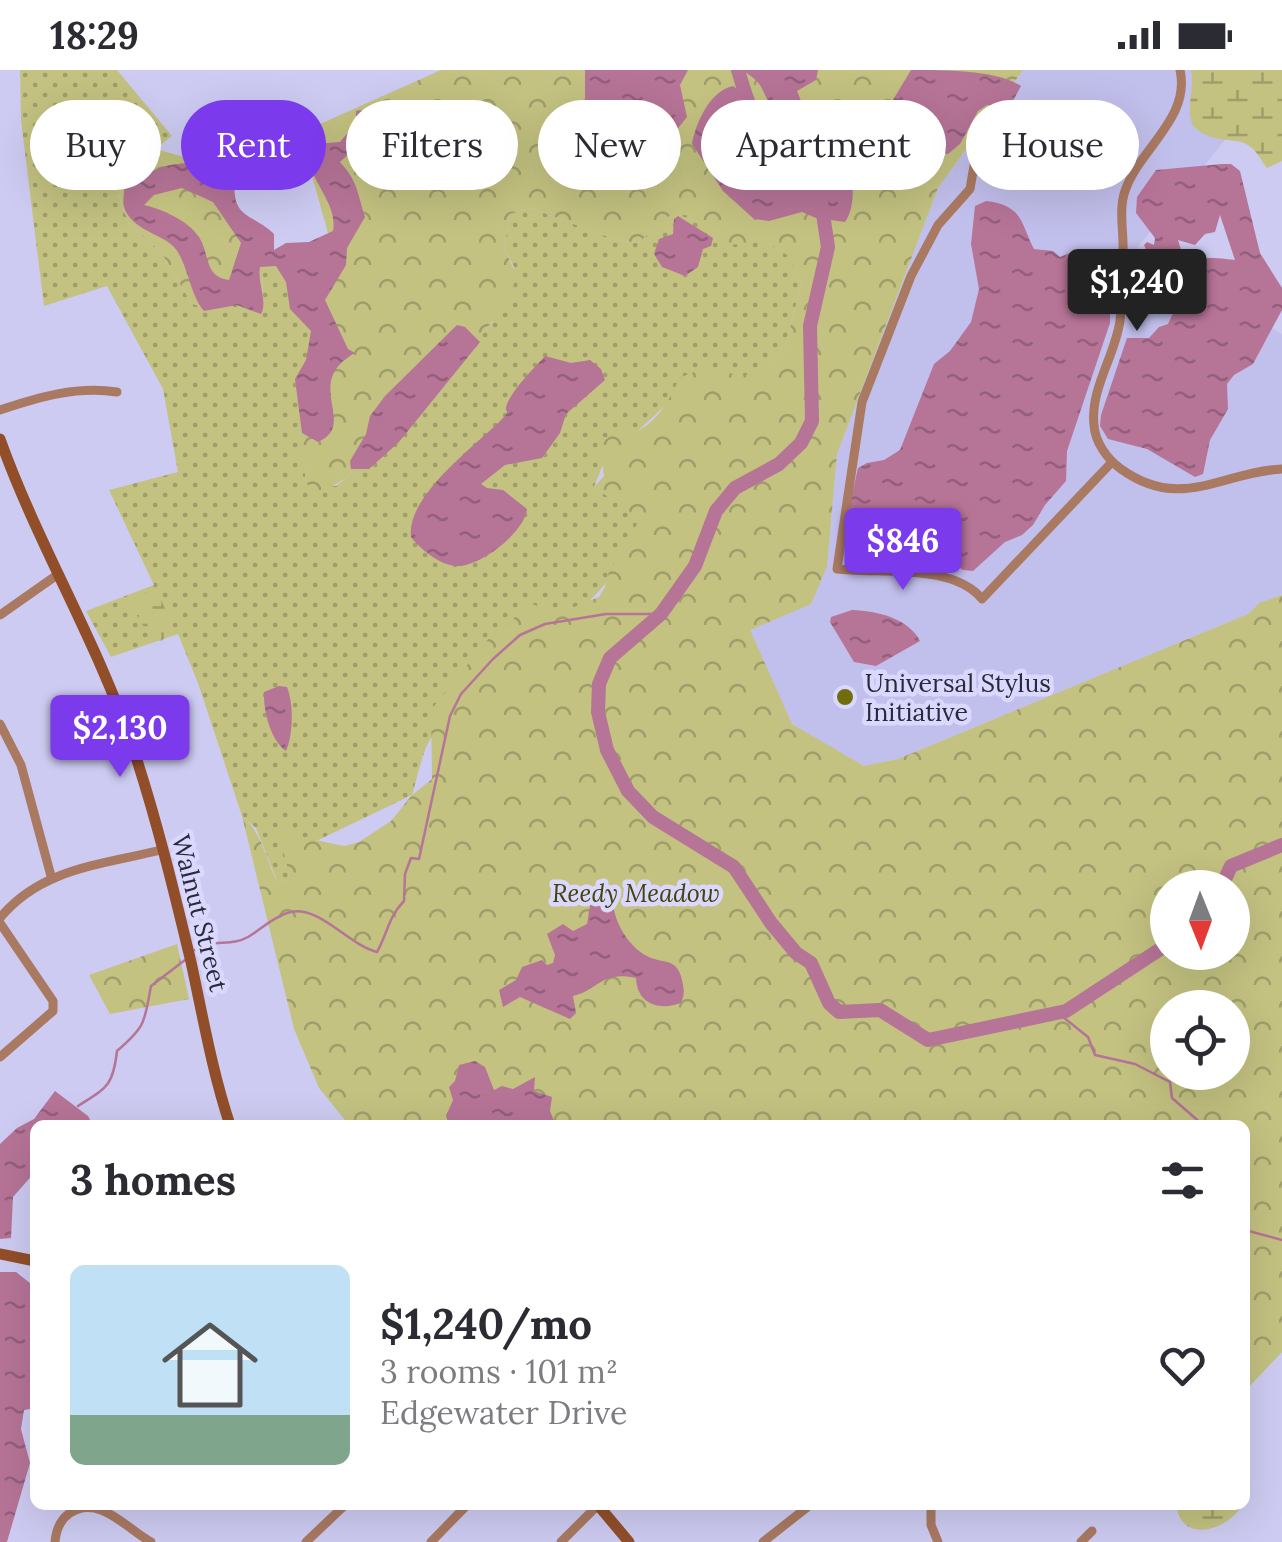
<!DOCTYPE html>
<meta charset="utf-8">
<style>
:root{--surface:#fff;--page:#f7f7f7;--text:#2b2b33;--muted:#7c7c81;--accent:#7c3aed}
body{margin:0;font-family:Lora,serif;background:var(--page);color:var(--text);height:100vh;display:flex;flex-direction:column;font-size:38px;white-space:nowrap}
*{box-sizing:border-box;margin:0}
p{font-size:32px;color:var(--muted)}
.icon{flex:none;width:55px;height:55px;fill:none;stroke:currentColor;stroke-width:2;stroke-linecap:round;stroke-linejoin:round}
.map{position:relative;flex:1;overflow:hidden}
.drawer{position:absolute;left:30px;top:1050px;width:1220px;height:390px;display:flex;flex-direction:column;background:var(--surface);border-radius:15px;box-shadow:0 10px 40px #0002}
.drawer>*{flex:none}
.top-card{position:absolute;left:30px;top:30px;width:1222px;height:90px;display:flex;gap:20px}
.needle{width:65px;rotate:179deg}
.fabs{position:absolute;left:1150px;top:800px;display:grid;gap:20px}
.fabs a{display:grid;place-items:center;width:100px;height:100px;border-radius:50%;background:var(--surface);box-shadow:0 10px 40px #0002;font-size:50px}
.price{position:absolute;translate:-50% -85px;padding:0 22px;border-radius:10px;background:var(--accent);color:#fff;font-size:32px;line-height:65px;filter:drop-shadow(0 2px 5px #0008)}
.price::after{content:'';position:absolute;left:50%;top:60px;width:30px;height:22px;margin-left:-15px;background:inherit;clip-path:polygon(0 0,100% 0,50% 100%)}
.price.current{background:#222;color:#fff}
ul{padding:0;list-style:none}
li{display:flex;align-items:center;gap:30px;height:250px;padding:0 40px}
li span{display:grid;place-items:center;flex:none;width:280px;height:200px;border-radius:15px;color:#555}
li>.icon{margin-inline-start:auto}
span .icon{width:120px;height:120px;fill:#fffc;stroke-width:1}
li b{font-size:42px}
h2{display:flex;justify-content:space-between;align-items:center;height:120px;padding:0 40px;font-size:42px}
.chip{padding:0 35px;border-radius:45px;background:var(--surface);box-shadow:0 10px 40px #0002;font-size:35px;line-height:90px}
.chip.current{background:var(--accent);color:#fff}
.status{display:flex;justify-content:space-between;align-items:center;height:70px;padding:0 50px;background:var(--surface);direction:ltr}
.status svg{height:28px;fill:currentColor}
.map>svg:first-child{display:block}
.built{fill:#c1bfeb}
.grass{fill:url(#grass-dots)}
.wetland{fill:url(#wetland-marsh)}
.park{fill:url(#park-crowns);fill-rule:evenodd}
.water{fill:url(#water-ripples);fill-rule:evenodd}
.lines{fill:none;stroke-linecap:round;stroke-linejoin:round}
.stream{stroke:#b67497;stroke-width:2.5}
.river{stroke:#b67497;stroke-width:14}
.minor{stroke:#a97962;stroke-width:9}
.secondary{stroke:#924e29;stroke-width:11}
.poi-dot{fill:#716d0c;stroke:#dad8fe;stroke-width:4}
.labels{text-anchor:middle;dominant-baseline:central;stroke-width:9;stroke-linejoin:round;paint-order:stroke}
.poi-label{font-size:25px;fill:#2a2938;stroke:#dad8fe;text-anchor:start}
.park-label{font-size:25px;font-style:italic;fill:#454309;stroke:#dad8fe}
.street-label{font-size:25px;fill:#2a2938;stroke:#dad8fe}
</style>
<div class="status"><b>18:29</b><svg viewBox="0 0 49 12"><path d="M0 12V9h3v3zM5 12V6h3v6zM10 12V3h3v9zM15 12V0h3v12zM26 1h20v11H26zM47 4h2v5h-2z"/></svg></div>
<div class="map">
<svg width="1282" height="1472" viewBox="0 0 1282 1472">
<defs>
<pattern id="grass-dots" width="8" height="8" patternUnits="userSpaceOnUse" patternTransform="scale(2.5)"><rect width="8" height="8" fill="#c3c281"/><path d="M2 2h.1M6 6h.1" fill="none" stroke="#9f9e6b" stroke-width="1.8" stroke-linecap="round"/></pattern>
<pattern id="wetland-marsh" width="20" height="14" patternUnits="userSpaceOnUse" patternTransform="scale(2.5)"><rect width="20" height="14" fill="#c3c281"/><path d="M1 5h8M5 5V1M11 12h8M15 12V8" fill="none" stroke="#9f9e6b"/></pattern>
<pattern id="park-crowns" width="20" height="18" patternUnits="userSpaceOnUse" patternTransform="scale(2.5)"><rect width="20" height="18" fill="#c3c281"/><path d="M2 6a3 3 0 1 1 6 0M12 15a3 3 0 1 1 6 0" fill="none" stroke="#9f9e6b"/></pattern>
<pattern id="water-ripples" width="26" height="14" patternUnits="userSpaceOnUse" patternTransform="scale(2.5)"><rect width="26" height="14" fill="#b67497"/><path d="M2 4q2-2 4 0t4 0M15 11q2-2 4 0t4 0" fill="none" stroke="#945f7c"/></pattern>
</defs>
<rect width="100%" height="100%" fill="#cdcbf1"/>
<path class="built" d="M 1023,0 L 1282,0 L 1137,178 L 1282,264 L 1282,525 L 1259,533 L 1248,544 L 898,689 L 860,697 L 792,654 L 749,560 L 811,534 L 827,497 L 837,384 L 938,118 Z"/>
<path class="grass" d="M 20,0 L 117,0 L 172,66 L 155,79 L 118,124 L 129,154 L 161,182 L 192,234 L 263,227 L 262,198 L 275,197 L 286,206 L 313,266 L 302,376 L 306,413 L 336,416 L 374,386 L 492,253 L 514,197 L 504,178 L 510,144 L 531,138 L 617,170 L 638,173 L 674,141 L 702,149 L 720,164 L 768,172 L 791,187 L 801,215 L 786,274 L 755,307 L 667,334 L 604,392 L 594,417 L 639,447 C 630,530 489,602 436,661 C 423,675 418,706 412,725 L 287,785 L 289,809 L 284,814 L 277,811 L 256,758 L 242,746 L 198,613 L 178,564 L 111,587 L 86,541 L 154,515 L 109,420 L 178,402 L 163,319 L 107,216 L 44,236 L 21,50 Z"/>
<g class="wetland">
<path d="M 1191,0 L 1282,0 L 1282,91 L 1267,98 C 1262,92 1258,83 1252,78 C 1237,64 1214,77 1193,56 C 1185,38 1195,20 1191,0 Z"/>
<path d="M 145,523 L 161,530 L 172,554 L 172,563 L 161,571 L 151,569 L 132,537 L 136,526 Z"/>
<path d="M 1176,1435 L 1243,1435 C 1223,1464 1181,1472 1176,1435 Z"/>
</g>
<g class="park">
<path d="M 441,0 L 1023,0 L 938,118 L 837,384 L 827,497 L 811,534 L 750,560 L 792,654 L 864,696 L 898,689 L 1248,544 L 1259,533 L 1282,525 L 1282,1282 L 1245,1321 L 1245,1055 L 349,1055 L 319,1018 L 294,959 L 242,746 C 261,760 266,790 277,811 L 284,814 L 289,809 C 289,792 278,775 282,759 L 296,757 L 301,767 L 344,776 L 359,772 L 391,751 L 412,725 L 432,709 L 431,640 L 490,567 L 532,534 L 559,543 L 599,527 L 605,517 L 610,498 L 628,477 L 639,448 L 594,417 L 604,406 L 600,377 C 616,354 623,369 641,359 C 659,349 672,326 679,308 L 699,300 L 755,306 L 786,274 L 801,215 L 790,187 L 768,172 L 727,175 L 702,150 L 674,142 L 638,173 L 617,170 L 531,138 L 510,144 L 504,178 L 516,204 L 511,227 C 477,272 368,414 316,422 L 306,413 L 299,360 L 313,266 L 291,238 L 285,206 L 275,197 L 262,198 L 263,233 L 251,240 L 232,231 L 207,238 L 192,234 L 161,182 L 129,154 L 118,123 L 156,79 L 184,87 L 263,178 L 289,187 L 328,163 L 300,63 ZM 1168,818 L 1232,818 L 1232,882 L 1168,882 ZM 1168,938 L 1232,938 L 1232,1002 L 1168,1002 Z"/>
<path d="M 177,874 L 189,929 L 110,944 L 89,905 Z"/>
</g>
<g class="water">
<path d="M 585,0 L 688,0 L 680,15 L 687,47 L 675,62 L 663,70 L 633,47 L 610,47 L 585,32 Z"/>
<path d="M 742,0 L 818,0 L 816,10 L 797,21 L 811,55 C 821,56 829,63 832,73 L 843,72 L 857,78 L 873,70 L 876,58 L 911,0 C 945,0 997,0 1021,16 L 1009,38 L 987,35 L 978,41 L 960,74 L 948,84 L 932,83 L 915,98 L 902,98 L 891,90 L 882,93 L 861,87 L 850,93 C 853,109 856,137 845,152 L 816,148 L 802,142 L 769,151 L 754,149 L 723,121 L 692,74 C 696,52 710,21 733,16 L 751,28 C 750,33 747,38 746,43 C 744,57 755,73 766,77 L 779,66 L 796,68 C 792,54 780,49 772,37 C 759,18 766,15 742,0 Z"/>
<path d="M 360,40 L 368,44 C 371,75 358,74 340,92 C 358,112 357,122 365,147 L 347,178 L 346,195 L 325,230 L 348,279 L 355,283 C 301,313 359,354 318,372 L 302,363 L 295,309 L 306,290 L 311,261 L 290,239 L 286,212 L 276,196 L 260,197 C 257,212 268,232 261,244 L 237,235 L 204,241 C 189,224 188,191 173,176 C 164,167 144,162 133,151 C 122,139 123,135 124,122 C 126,100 129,96 153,101 C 174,90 198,95 222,90 L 235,108 C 231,150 251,142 274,164 L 274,180 L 286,173 L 309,172 L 333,161 C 339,128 297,102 313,74 L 340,72 L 356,53 L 356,41 ZM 182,118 L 213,132 L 241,173 L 229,210 C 204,207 210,184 199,167 C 188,150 161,139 144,135 L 154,125 Z"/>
<path d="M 1222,94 L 1231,94 L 1240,101 L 1260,183 L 1282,218 L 1282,240 L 1253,294 L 1234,305 L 1227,314 L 1228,339 L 1210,370 L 1203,404 L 1195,407 L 1147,379 L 1108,369 L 1100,356 L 1101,345 L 1127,268 L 1149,268 L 1159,257 L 1168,254 L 1174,241 L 1165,224 L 1161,208 L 1150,209 L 1150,189 L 1144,175 L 1147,172 L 1154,175 L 1155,168 L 1136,143 L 1137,127 L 1156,100 ZM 1220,145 L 1235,190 C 1193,185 1204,188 1179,214 L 1183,186 L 1178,170 L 1195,175 L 1205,164 L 1215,162 Z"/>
<path d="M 986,131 C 1024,135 1021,155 1034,179 L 1053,181 L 1060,187 L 1074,181 L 1106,190 L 1110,194 L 1110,253 L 1067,381 L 1066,411 L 1045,435 L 1033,455 L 1022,465 L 1005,472 L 973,501 L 963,500 L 943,487 L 922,488 L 904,483 L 850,491 C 841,472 853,421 858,398 L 867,393 L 884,390 L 900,380 L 934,294 L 950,281 L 971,252 L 979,219 L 971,174 L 975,136 Z"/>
<path d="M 678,146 L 713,168 L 711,176 L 703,179 L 698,197 L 685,206 L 662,197 L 654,184 L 659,169 L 673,164 L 674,149 Z"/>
<path d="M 457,255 L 465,257 L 480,272 L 399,372 L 369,399 L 351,399 L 350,391 L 366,364 L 370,346 L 385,326 Z"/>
<path d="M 545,286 L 571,293 L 590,290 L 601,299 L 605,310 L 566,344 L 560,363 L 542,388 L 505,395 L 481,414 L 487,418 L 503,420 L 527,439 C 525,462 480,497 457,496 C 441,496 420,479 411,467 C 406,425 477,375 503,348 C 512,339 503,345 507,334 C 513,319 534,298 545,286 Z"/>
<path d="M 852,540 C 877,541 908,548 920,571 L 876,596 L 854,592 L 830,552 L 831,547 Z"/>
<path d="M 279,616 L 287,617 C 294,635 293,665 286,681 C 271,671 263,641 264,622 Z"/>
<path d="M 606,815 L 614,823 C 609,844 626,874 645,885 C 662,895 677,886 682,910 C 684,919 685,924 681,933 C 659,941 637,934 636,908 C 602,900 598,920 573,926 L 576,943 L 570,949 L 520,927 L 503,937 L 499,920 L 516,910 L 522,897 L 542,890 L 547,895 L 553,893 L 555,885 L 547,864 L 563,854 L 573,861 L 587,854 L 591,830 Z"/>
<path d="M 475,991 L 485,997 L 494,1020 L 502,1016 L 513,1019 L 535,1007 L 534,1021 L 552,1027 L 550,1041 L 554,1051 L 545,1055 L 449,1055 L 446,1046 L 453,1030 L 449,1017 L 455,1011 L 459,995 Z"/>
<path d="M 55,1021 L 88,1046 L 93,1055 L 35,1055 L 35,1102 L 13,1127 L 11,1168 L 0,1169 L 0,1074 L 17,1058 L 34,1049 Z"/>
<path d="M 0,1202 L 16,1202 L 35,1217 L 35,1338 L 24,1340 L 21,1359 L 30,1393 L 7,1472 L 0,1472 Z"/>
</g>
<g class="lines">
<g class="stream">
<path d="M 195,880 C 211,868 231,877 248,867 C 260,860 272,848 287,843 C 317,832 348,875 377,882 C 387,864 389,846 404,831 L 405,804 L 411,788 L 419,789 L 450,646 L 461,624 L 493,589 L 520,565 L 545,554 L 606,544 L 661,544"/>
<path d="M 1058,943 L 1088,967 L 1095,985 L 1135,994 L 1170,1012 L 1172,1028 L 1203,1055"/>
<path d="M 78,1036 C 106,1018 113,1017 117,981 C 147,955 144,952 151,916 L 185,890"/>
<path d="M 1245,1160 L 1282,1170"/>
</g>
<g class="river">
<path d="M 738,0 C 750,39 751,53 787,75"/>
<path d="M 821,131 L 828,177 L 810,256 L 812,351 L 801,373 L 779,394 L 735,418 L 716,441 L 695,496 L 661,544 L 610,588 L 599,614 L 598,642 L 607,680 L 628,721 L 653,747 L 734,797 L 771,853 L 796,883 L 811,893 L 829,933 L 839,942 L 880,940 L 928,970 L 1066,941 L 1168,874"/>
<path d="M 1221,818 L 1231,796 L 1282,775"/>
</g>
<g class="minor">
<path d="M 1180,0 C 1191,48 1139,79 1125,121 C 1119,138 1123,158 1123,175 C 1124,200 1123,226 1120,251 C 1115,286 1090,319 1094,355 C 1095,372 1107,389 1121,399 C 1181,442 1221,402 1282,399"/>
<path d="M 1033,63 L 997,58 L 986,63 L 977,78 L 970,119 L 938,155 L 911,206 L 862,332 L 837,499 C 880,504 953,493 982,529 L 1112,392"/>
<path d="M 0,340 C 39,327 76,316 117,322"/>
<path d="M 0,545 L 57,505"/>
<path d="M 0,654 L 21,695 L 51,806"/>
<path d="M 0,848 C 41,798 101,795 161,780"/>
<path d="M 0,853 L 53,931 L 53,941 L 0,987"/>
<path d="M 931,1435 L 931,1455 L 938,1472"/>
<path d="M 55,1472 C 56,1461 59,1450 70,1443 C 99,1424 127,1459 151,1472"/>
<path d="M 306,1472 L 345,1435"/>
<path d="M 431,1472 L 467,1435"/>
<path d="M 561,1472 L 598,1435"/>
<path d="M 763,1472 L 810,1435"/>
<path d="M 1081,1472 L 1092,1461"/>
</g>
<g class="secondary">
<path d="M 0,369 C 38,475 97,571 133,678 C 156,747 174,821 191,892 C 203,947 212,1001 230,1055"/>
<path d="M 0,1184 L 35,1191"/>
<path d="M 598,1435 L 629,1472"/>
</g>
</g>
<circle class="poi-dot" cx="845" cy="627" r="10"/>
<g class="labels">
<g class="poi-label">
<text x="865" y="613">Universal Stylus<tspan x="865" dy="29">Initiative</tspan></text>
</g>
<g class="park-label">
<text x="636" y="823">Reedy Meadow</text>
</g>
<g class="street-label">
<text transform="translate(200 843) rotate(76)">Walnut Street</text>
</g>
</g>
</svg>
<div class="fabs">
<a><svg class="needle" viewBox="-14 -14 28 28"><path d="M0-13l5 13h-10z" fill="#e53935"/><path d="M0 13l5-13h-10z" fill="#7c7c81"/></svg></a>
<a><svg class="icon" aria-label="locate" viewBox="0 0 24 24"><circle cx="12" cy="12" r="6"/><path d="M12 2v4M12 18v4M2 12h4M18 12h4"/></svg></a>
</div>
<b class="price current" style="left:1137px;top:264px">$1,240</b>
<b class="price" style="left:903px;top:523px">$846</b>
<b class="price" style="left:120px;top:710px">$2,130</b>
<div class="top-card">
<a class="chip">Buy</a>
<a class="chip current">Rent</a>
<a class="chip">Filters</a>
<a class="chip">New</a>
<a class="chip">Apartment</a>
<a class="chip">House</a>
</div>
<section class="drawer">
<h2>3 homes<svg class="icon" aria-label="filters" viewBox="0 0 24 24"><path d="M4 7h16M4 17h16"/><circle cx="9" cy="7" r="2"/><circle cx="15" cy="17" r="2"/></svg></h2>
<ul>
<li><span style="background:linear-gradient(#bfe0f5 75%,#7fa58c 0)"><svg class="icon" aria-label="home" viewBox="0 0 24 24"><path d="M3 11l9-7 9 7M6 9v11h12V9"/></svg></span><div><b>$1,240/mo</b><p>3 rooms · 101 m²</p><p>Edgewater Drive</p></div><svg class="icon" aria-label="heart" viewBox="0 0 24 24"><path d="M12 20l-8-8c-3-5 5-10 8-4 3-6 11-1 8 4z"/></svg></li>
</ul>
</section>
</div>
